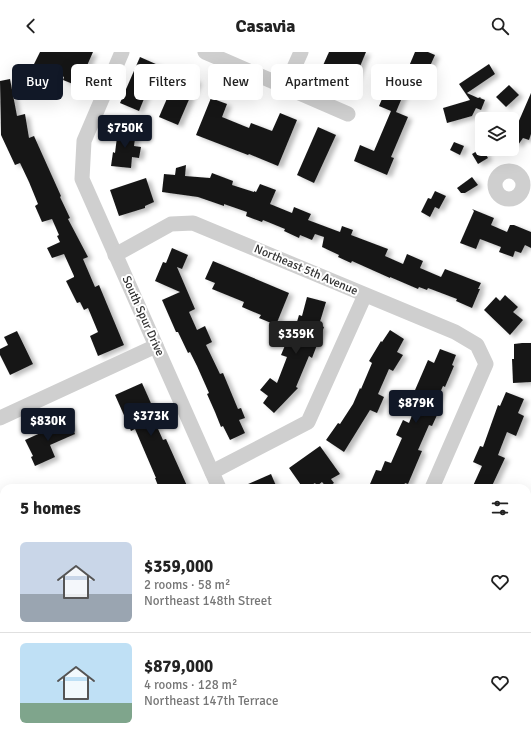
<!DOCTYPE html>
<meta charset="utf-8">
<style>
:root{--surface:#fff;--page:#f6f6f6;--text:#222;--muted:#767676;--line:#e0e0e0;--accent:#111827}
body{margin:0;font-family:Signika,sans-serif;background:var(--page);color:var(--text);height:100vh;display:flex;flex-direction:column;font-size:15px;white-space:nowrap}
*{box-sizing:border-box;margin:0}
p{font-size:13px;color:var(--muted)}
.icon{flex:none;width:22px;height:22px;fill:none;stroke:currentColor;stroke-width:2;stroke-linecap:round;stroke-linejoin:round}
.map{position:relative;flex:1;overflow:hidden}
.panel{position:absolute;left:0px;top:432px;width:531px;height:256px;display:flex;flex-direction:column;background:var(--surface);border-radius:12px 12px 0 0;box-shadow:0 4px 16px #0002}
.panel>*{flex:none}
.banner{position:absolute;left:12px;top:12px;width:507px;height:36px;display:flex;gap:8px}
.tools{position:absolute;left:475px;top:60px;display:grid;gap:8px}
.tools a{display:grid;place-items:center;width:44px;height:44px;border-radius:6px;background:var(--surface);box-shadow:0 4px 16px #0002;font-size:20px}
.price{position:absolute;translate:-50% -34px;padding:0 9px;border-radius:4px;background:var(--accent);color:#fff;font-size:13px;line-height:26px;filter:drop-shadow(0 1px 2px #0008)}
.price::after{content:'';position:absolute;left:50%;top:24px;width:12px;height:9px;margin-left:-6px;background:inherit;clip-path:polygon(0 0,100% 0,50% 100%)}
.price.selected{background:#222;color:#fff}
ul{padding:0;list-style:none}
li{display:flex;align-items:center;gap:12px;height:100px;padding:0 20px}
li+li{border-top:1px solid var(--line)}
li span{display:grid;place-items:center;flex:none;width:112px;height:80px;border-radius:6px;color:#555}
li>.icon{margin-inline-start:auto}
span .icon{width:48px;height:48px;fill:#fffc;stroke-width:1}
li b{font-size:17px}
h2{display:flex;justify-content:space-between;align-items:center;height:48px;padding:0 20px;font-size:17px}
.chip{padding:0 14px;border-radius:6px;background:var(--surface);box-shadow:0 4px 16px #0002;font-size:14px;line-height:36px}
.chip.selected{background:var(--accent);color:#fff}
header{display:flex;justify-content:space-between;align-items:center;height:52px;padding:0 20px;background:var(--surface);font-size:18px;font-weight:700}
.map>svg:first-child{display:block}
.building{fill:#191919;filter:url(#shadow)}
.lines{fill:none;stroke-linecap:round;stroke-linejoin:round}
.minor{stroke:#cfcfcf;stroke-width:15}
.labels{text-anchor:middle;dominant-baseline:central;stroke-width:4;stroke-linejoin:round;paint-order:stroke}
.street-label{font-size:12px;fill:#323232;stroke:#fff}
</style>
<header><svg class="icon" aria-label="back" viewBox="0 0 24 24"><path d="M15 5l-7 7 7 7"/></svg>Casavia<svg class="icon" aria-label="search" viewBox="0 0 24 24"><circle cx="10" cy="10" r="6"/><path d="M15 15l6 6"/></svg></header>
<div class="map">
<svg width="531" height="688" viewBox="0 0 531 688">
<defs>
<filter id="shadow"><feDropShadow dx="4.5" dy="2.5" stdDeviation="2" flood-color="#0004"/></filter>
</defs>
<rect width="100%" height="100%" fill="#fff"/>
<g class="building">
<path d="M 40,0 L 93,0 L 78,34 L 63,28 L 64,25 L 34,12 Z"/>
<path d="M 329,0 L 366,0 L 352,34 L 320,20 Z"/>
<path d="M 415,0 L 428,0 L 435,3 L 421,34 L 409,29 L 396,60 L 408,65 L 391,105 L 394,106 L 387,123 L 354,109 L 360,93 L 374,99 L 391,59 L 379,54 L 393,21 L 404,26 Z"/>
<path d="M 140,5 L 158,13 L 139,59 L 120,51 Z"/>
<path d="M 489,12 L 495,22 L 467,41 L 478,46 L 481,45 L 480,46 L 485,48 L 481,58 L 476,56 L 472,64 L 447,71 L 443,56 L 470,48 L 459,32 Z"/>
<path d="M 178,21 L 197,29 L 178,73 L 159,65 Z"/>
<path d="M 10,27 L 17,64 L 25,62 L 29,86 L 34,84 L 61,144 L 60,145 L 70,166 L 68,167 L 88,205 L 83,207 L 95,235 L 99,233 L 124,293 L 98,304 L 90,284 L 98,280 L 88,256 L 84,258 L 80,250 L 77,251 L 66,229 L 74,225 L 74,224 L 64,202 L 52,206 L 47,196 L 60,190 L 57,184 L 59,183 L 52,167 L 42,170 L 35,154 L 38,152 L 29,130 L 20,111 L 15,113 L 1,83 L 0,29 Z"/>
<path d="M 509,33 L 519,43 L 506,55 L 496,45 Z"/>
<path d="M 531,41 L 531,82 L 529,88 L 523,86 L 518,93 L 512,88 L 512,79 L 518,71 Z"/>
<path d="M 211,46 L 227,52 L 222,65 L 249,76 L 251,71 L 272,79 L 280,61 L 297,68 L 278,114 L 249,102 L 248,103 L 196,83 Z"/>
<path d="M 318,75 L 336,83 L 314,131 L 297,123 Z"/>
<path d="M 118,77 L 136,79 L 134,94 L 141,95 L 139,106 L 132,105 L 131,116 L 111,114 L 113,100 L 115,101 Z"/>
<path d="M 454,90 L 464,94 L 460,103 L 450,98 Z"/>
<path d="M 482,96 L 488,106 L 478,112 L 472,102 Z"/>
<path d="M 186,113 L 185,124 L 210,126 L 212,121 L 233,129 L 232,133 L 254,140 L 254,139 L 256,140 L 260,132 L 276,138 L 270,152 L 292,161 L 294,155 L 311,162 L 308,168 L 340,180 L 342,174 L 353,178 L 351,183 L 388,197 L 385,204 L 403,212 L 407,202 L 423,209 L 420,216 L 441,225 L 445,217 L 481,231 L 478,237 L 480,237 L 472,256 L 456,249 L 457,247 L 428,236 L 427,238 L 419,235 L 418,237 L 390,225 L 390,226 L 352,209 L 351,211 L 338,205 L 339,203 L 322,195 L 324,185 L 315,182 L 312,188 L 300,183 L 299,186 L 284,179 L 285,177 L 263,168 L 262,170 L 246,164 L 247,160 L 224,152 L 224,154 L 198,145 L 162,140 L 164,122 L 175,123 L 176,116 Z"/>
<path d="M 472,125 L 478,133 L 465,141 L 461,141 L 457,136 Z"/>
<path d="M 146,126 L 154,150 L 145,154 L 145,156 L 119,164 L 110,138 Z"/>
<path d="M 435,139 L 446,144 L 439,157 L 435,155 L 430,165 L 421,160 L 428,146 L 431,147 Z"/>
<path d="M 472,157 L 494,166 L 491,173 L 507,180 L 510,173 L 514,173 L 531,180 L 531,196 L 525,193 L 521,201 L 515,199 L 513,205 L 499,200 L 501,195 L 480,187 L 476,197 L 460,191 L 474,159 Z"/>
<path d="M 172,196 L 188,203 L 182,217 L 177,215 L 195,257 L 189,260 L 197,278 L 205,274 L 212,290 L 206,293 L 220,322 L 223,321 L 238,357 L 241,356 L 245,366 L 239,368 L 245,381 L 230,388 L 223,374 L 221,375 L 215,360 L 207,342 L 209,341 L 197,314 L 190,300 L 188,301 L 178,280 L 176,280 L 162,248 L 180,240 L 155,229 L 163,210 L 166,211 Z"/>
<path d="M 213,209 L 289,241 L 276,273 L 259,266 L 261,263 L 242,255 L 244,250 L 212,237 L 215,231 L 205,227 Z"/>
<path d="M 505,243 L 518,255 L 513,260 L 523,268 L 510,283 L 484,258 L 496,245 L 500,249 Z"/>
<path d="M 307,245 L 326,250 L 319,273 L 324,275 L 312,306 L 309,304 L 296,335 L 298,336 L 274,361 L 263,351 L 268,344 L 260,338 L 270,326 L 277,331 L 287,305 L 281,303 L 286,291 L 290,293 L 299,263 L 302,264 Z"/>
<path d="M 390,278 L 404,287 L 397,300 L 403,303 L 393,319 L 389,317 L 378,342 L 384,345 L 377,361 L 370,358 L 344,400 L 326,388 L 338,371 L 340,372 L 353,352 L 360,336 L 361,337 L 372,311 L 369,309 L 381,289 L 382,290 Z"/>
<path d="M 17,279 L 33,312 L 10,323 L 0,303 L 0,297 L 8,293 L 4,285 Z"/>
<path d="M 522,291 L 531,291 L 531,330 L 513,331 L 512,307 L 514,307 L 514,292 Z"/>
<path d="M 440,297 L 456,303 L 452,313 L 454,314 L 445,335 L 443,334 L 432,359 L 438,361 L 432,374 L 429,373 L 418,398 L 422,399 L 408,432 L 405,431 L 403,436 L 374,436 L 375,434 L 370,432 L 376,418 L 381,419 L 385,409 L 391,411 L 402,386 L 396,383 L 403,368 L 409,371 L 418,348 L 412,345 L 428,308 L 434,311 Z"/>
<path d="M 142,331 L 158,367 L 154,368 L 163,388 L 166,387 L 188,436 L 159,436 L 155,426 L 156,426 L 135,377 L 131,379 L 115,343 Z"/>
<path d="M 506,340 L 524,347 L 518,361 L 524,364 L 516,384 L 507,380 L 498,403 L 505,406 L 491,436 L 472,436 L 482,414 L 473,410 L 480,394 L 483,395 L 498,353 L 500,354 Z"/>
<path d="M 69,368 L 75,382 L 50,393 L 55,405 L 35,414 L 31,405 L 33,404 L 25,388 Z"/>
<path d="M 320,394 L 340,422 L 331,427 L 334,431 L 327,436 L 322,430 L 317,434 L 315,431 L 307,436 L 303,436 L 289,416 Z"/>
<path d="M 271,422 L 277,436 L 239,436 Z"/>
</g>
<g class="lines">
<g class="minor">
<path d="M 122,0 L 84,89 L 82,127 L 219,436"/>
<path d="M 205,0 L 348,62"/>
<path d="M 285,36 L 301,0"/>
<circle cx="509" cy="133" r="14"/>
<path d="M 115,203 L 171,172 L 193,171 L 455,280 L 477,293 L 486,312 L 432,436"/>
<path d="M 0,366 L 156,294"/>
<path d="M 212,420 L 308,370 L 365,243"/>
<path d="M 0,472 L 4,481"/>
<path d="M 527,571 L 531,562"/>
<path d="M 527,604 L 531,607"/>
<path d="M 96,684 L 98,688"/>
<path d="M 473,684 L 476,688"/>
<path d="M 335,688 L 344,684"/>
</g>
</g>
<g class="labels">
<g class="street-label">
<text transform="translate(306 218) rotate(23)">Northeast 5th Avenue</text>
<text transform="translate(143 264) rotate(66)">South Spur Drive</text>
</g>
</g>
</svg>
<div class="tools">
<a><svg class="icon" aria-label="layers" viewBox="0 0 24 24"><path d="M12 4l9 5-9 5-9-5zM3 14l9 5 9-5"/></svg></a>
</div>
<b class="price" style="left:125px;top:97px">$750K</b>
<b class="price selected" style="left:296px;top:303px">$359K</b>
<b class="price" style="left:416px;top:372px">$879K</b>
<b class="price" style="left:151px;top:385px">$373K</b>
<b class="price" style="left:48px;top:390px">$830K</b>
<div class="banner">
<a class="chip selected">Buy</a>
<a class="chip">Rent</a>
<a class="chip">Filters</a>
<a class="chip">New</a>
<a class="chip">Apartment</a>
<a class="chip">House</a>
</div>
<section class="panel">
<h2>5 homes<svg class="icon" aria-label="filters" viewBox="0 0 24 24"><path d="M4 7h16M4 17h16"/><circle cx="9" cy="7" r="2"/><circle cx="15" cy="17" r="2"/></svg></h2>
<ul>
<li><span style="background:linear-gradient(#c9d6e8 65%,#9aa5b1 0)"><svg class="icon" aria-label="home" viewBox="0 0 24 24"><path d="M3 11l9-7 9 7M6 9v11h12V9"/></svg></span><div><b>$359,000</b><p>2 rooms · 58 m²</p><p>Northeast 148th Street</p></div><svg class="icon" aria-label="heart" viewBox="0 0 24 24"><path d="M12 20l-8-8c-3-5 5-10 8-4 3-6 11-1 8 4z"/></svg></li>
<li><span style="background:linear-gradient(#bfe0f5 75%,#7fa58c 0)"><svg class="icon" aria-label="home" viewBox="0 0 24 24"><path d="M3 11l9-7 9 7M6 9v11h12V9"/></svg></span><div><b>$879,000</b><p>4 rooms · 128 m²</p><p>Northeast 147th Terrace</p></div><svg class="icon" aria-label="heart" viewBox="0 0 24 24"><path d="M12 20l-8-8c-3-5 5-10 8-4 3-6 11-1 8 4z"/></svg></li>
</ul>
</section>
</div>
